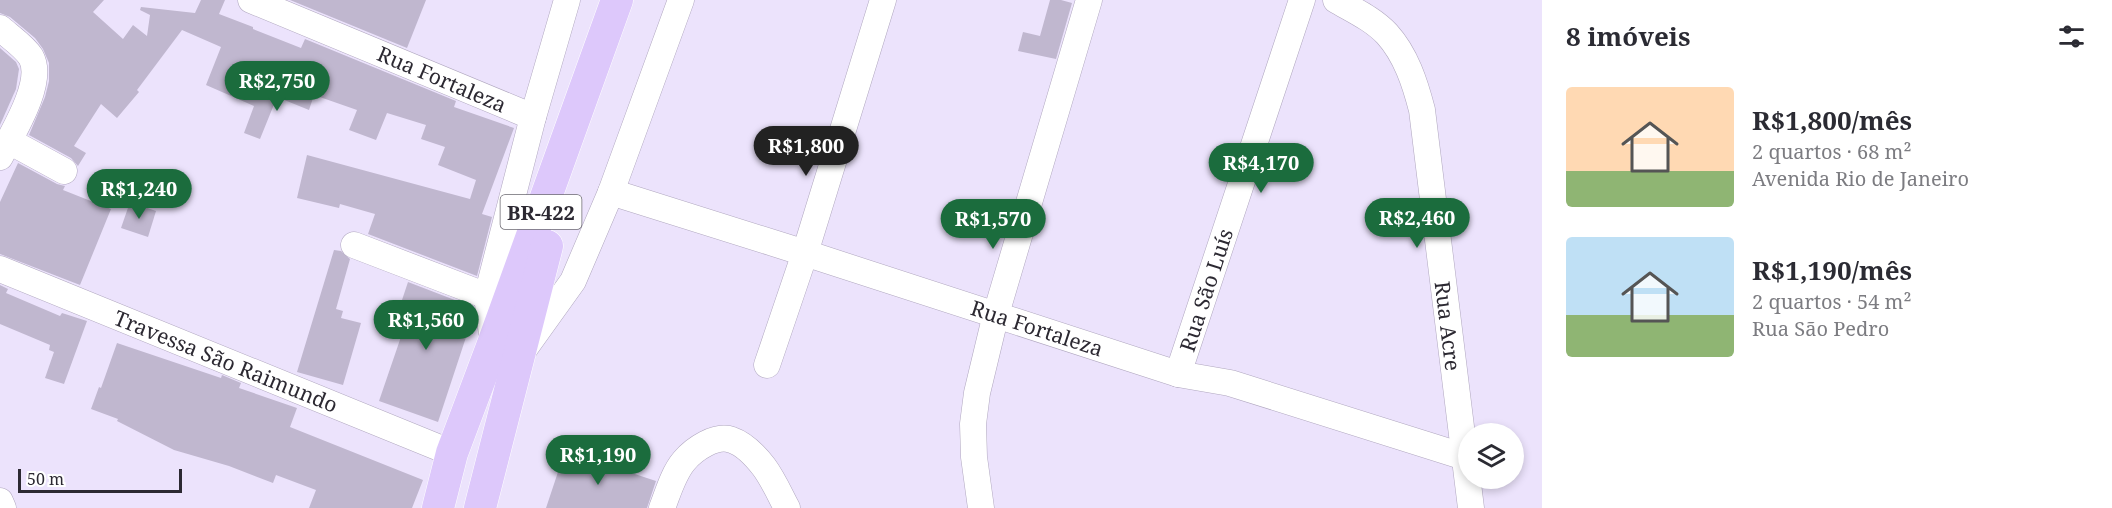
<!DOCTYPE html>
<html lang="pt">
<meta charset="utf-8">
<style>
:root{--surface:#fff;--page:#f7f7f7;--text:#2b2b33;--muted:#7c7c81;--accent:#1b6c3d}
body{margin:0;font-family:"Noto Serif",serif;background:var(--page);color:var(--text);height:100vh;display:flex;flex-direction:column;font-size:22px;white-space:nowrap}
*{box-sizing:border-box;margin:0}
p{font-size:20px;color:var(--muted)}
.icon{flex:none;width:33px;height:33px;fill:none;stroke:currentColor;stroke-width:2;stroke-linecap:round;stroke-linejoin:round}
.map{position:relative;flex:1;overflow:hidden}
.sheet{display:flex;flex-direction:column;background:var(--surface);width:570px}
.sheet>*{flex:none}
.buttons{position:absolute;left:1458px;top:423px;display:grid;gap:12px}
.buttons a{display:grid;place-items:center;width:66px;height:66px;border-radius:50%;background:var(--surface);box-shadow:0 3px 9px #0003;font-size:30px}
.scale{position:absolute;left:18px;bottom:15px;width:164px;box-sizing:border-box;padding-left:6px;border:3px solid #2c2932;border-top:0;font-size:16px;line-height:21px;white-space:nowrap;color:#2c2932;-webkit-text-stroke:4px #fff;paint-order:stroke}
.price{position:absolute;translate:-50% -51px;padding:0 14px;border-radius:21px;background:var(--accent);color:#fff;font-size:20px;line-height:39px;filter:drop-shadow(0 2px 3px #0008)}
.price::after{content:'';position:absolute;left:50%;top:36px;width:18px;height:14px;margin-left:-9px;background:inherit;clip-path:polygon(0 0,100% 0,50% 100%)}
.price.on{background:#222;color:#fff}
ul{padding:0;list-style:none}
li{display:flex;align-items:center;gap:18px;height:150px;padding:0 24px}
li span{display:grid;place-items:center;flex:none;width:168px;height:120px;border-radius:6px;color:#555}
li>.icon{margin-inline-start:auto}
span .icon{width:72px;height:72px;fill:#fffc;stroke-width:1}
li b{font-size:26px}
h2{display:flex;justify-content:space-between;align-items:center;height:72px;padding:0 24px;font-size:26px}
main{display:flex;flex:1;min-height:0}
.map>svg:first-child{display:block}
.building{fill:#c0b7cf}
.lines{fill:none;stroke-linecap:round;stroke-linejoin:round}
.minor-casing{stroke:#b0a7bf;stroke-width:27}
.major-casing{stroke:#fff;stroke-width:33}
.minor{stroke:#fff;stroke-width:26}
.major{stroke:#ddc8fb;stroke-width:32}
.labels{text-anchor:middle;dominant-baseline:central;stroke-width:5;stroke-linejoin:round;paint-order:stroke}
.shield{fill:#fff;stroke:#6b6970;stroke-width:1.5}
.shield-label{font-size:20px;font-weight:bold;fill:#2c2932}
.street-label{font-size:21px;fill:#2c2932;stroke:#fff}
</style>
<main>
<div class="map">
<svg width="1542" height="508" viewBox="0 0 1542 508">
<rect width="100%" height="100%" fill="#ece3fc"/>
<g class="building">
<path d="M 0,0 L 104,0 L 93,12 L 123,39 L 133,25 L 147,36 L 150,15 L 140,10 L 141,7 L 195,13 L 201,0 L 225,0 L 219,14 L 253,27 L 253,29 L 301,48 L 305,39 L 456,101 L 454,107 L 514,128 L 482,214 L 492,217 L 477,276 L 368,234 L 375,214 L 340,204 L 339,208 L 297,198 L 307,155 L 470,199 L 476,180 L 438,165 L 445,147 L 421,139 L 426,125 L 387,113 L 376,140 L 349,130 L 357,110 L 314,95 L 309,110 L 277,97 L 260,139 L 244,133 L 254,106 L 206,85 L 221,47 L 182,30 L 137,90 L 139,92 L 117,118 L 101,104 L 74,146 L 86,153 L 78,166 L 71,158 L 29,135 L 45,97 L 49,81 L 49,63 L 43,49 L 35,38 L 10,17 L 0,13 Z"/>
<path d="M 290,0 L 426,0 L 407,48 Z"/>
<path d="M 1050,0 L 1061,0 L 1072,3 L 1056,59 L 1018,51 L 1023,32 L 1040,36 Z"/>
<path d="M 0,48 L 16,62 L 19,69 L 16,89 L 0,125 Z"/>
<path d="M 18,163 L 57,184 L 65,186 L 63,190 L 111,209 L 80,285 L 0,254 L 0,202 Z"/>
<path d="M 130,202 L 156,211 L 148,237 L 121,228 Z"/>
<path d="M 334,250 L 341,251 L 350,259 L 336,309 L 343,311 L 341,318 L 361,323 L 343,385 L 297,372 Z"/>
<path d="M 408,282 L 473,307 L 474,313 L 438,422 L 379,401 L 404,328 L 394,324 Z"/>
<path d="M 0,285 L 8,289 L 6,293 L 60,316 L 62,313 L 87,321 L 64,384 L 45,378 L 54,352 L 49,350 L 50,345 L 0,324 Z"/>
<path d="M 117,343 L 221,378 L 222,375 L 241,383 L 239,388 L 297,408 L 290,427 L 423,480 L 412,508 L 309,508 L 316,490 L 276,475 L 273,483 L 229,466 L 174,450 L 117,421 L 118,419 L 91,409 L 99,387 L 101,388 Z"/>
<path d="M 565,451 L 656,481 L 647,508 L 546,508 Z"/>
</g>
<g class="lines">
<defs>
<g id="minor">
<path d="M 251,0 L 533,117"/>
<path d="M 1336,0 C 1353,10 1373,19 1387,34 C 1406,55 1415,83 1422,110 L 1471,508"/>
<path d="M 0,28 C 10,37 24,46 31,57 C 45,82 12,134 0,157"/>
<path d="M 9,141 L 64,171"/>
<path d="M 611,192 L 805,253 L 1178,374 L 1230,383 L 1465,457"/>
<path d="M 354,245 L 487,296"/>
<path d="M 0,269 L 452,453"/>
<path d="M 493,342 L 487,296 L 533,117 L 567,0"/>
<path d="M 525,348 L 573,281 L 611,192 L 681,0"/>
<path d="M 767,365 L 805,253 L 883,0"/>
<path d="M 1178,374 L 1302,0"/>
<path d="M 0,501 L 3,508"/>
<path d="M 662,508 C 668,493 673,474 684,461 C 694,449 716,434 732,440 C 744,444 757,458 764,467 C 773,479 780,495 787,508"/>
<path d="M 981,508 L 974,457 L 973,424 L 977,393 L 996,314 L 1089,0"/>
</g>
<g id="major">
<path d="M 438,508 L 452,453 L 493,344 L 617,0"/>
<path d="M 480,508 L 547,246"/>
</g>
</defs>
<use href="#minor" class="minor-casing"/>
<use href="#major" class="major-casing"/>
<use href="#minor" class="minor"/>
<use href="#major" class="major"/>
</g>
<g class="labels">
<rect class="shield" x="500.5" y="195" width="81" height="34" rx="4.5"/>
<g class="shield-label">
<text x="541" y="212">BR-422</text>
</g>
<g class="street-label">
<text transform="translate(442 79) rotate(23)">Rua Fortaleza</text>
<text transform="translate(1206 290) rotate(-72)">Rua São Luís</text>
<text transform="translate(1448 326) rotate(83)">Rua Acre</text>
<text transform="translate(1037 328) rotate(18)">Rua Fortaleza</text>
<text transform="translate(226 361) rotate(22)">Travessa São Raimundo</text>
</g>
</g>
</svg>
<div class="buttons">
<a><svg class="icon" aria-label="layers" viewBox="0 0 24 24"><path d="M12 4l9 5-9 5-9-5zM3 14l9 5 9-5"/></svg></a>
</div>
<div class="scale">50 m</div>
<b class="price" style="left:277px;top:112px">R$2,750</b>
<b class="price on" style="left:806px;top:177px">R$1,800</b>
<b class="price" style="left:1261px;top:194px">R$4,170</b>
<b class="price" style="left:139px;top:220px">R$1,240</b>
<b class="price" style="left:1417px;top:249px">R$2,460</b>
<b class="price" style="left:993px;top:250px">R$1,570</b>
<b class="price" style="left:426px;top:351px">R$1,560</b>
<b class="price" style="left:598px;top:486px">R$1,190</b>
</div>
<section class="sheet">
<h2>8 imóveis<svg class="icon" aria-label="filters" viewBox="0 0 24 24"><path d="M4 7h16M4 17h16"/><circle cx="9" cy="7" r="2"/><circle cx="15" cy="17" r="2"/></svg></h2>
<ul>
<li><span style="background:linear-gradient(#ffd9b3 70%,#8fb573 0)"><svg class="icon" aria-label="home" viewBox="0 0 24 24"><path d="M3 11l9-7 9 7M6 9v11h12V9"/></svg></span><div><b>R$1,800/mês</b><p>2 quartos · 68 m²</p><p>Avenida Rio de Janeiro</p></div></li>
<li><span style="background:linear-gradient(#bfe0f5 65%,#8fb573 0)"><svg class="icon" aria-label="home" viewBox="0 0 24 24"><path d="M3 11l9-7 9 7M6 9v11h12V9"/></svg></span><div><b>R$1,190/mês</b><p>2 quartos · 54 m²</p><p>Rua São Pedro</p></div></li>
</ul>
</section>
</main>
